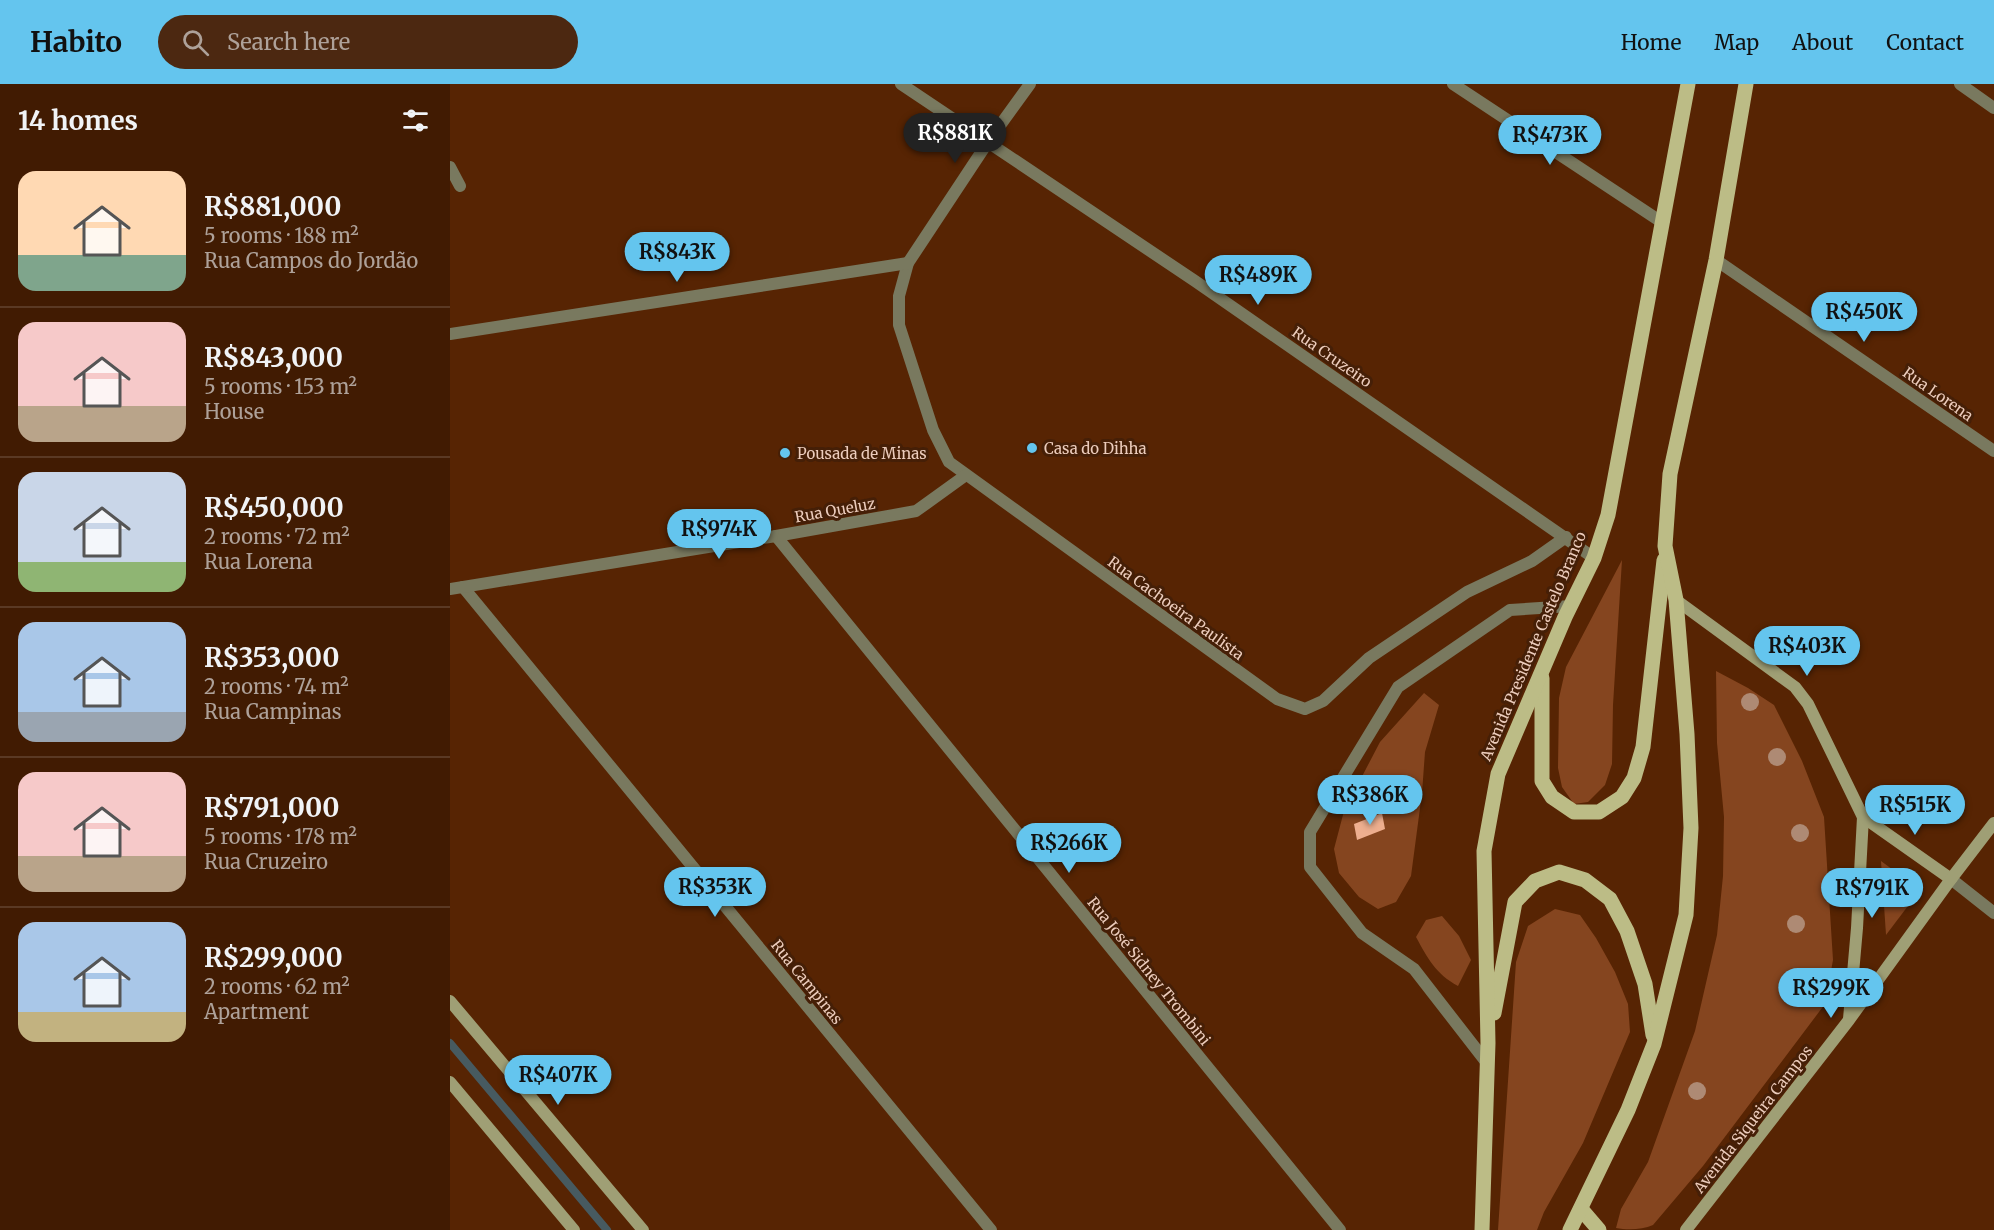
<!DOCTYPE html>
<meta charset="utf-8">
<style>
:root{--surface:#411b02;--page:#4c2811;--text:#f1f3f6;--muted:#aea199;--line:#5a3924;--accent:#64c5ee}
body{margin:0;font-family:Merriweather,serif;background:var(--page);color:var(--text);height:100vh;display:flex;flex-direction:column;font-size:22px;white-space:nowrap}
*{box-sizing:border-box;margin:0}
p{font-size:20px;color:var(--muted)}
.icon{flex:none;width:33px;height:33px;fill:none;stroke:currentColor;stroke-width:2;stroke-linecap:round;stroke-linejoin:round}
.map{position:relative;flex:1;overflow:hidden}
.panel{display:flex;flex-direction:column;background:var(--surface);width:450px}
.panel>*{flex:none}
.price{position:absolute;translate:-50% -51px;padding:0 14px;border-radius:21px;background:var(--accent);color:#111;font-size:20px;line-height:39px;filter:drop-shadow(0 2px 3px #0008)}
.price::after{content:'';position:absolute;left:50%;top:36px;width:18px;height:14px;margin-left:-9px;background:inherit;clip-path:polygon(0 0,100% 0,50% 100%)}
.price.on{background:#222;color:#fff}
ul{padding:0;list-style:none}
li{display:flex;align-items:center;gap:18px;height:150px;padding:0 18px}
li+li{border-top:2px solid var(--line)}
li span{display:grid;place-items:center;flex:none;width:168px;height:120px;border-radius:18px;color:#555}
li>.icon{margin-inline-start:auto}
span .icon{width:72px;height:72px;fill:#fffc;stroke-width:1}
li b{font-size:26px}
h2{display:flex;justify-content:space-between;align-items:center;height:72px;padding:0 18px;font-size:26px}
header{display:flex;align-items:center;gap:36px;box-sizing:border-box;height:84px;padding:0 30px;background:var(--accent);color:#111}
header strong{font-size:28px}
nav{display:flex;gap:33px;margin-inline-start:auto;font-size:21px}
.search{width:420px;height:54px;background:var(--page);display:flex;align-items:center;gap:15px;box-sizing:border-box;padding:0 21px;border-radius:33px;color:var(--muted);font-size:22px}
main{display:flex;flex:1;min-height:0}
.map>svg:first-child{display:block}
.green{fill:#85451f}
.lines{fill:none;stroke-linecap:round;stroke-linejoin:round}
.stream{stroke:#475a60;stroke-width:8}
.building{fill:#eeaf8f}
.lane{stroke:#79795f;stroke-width:12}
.street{stroke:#79795f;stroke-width:12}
.secondary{stroke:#9f9f75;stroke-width:12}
.primary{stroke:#bcbc86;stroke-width:15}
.tree{fill:#ae8a74}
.poi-dot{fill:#64c5ee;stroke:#451f07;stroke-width:2}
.labels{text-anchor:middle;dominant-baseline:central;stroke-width:6;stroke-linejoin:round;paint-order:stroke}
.street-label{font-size:15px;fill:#ecccbc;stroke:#451f07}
.poi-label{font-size:15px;fill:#ecccbc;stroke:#451f07;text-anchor:start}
</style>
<header>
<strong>Habito</strong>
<div class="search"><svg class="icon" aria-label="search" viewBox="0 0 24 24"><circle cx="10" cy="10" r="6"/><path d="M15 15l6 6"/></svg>Search here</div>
<nav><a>Home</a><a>Map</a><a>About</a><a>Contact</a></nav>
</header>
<main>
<section class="panel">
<h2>14 homes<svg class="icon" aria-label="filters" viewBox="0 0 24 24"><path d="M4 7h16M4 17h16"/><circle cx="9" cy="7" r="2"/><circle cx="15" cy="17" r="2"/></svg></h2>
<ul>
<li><span style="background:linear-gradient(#ffd9b3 70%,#7fa58c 0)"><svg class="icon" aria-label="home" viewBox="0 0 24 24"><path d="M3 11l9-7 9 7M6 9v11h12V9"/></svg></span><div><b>R$881,000</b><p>5 rooms · 188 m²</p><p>Rua Campos do Jordão</p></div></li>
<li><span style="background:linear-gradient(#f6c9c9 70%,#b9a48a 0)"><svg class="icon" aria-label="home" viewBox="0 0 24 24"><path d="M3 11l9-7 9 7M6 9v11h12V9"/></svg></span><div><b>R$843,000</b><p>5 rooms · 153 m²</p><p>House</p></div></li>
<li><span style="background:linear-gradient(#c9d6e8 75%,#8fb573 0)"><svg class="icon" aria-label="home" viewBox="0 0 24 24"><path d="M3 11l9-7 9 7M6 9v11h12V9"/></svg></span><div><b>R$450,000</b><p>2 rooms · 72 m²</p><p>Rua Lorena</p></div></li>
<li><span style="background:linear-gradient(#a9c7e8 75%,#9aa5b1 0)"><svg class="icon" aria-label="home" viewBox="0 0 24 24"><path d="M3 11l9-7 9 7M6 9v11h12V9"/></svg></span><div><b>R$353,000</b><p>2 rooms · 74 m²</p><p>Rua Campinas</p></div></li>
<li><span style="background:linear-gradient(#f6c9c9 70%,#b9a48a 0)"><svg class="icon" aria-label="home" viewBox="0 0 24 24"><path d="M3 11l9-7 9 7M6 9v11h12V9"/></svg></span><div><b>R$791,000</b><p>5 rooms · 178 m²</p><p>Rua Cruzeiro</p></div></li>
<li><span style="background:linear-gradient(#a9c7e8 75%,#c2b280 0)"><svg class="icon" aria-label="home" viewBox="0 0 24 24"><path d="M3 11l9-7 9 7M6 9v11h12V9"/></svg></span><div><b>R$299,000</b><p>2 rooms · 62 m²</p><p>Apartment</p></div></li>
</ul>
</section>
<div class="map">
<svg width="1544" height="1146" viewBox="0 0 1544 1146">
<rect width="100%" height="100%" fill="#572403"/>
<g class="green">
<path d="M 1172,476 L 1163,621 L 1162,680 L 1155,701 L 1138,718 L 1124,720 L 1112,703 L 1108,684 L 1109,614 L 1116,583 Z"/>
<path d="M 1266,587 L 1298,604 L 1324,621 L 1352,677 L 1374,733 L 1383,876 L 1375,920 L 1253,1082 L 1203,1141 C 1192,1146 1177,1146 1166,1144 L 1171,1125 L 1198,1078 L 1245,947 L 1267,851 L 1273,792 L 1274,733 L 1267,659 Z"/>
<path d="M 974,609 L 989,621 L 975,668 L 972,709 L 961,792 L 946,818 L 928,825 L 909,813 L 889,789 L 884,765 L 894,727 L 930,658 Z"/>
<path d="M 1431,777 L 1470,806 L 1436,851 Z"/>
<path d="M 1105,825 L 1130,831 L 1146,854 L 1165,888 L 1178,920 L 1180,948 L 1133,1059 L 1094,1128 L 1087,1146 L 1048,1146 L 1066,878 L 1078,842 Z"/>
<path d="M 992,832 L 1009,852 L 1021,876 L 1008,902 C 986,890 978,875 966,853 L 976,836 Z"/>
</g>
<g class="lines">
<path class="stream" d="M 0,959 L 157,1146"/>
</g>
<path class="building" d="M 932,729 L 935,745 L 907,756 L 904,740 Z"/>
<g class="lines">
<path class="lane" d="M 1037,979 L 964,885 L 912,849 L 860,783 L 860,748 L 948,603 L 1060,526 L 1121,522"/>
<g class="street">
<path d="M 451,0 L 745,197 L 1144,474"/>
<path d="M 580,0 L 538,58 L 458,179 L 449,212 L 449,241 L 483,346 L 499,378 L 827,615 L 855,625 L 873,617 L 919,574 L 1017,508 L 1082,477 L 1116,453"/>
<path d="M 1003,0 L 1213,139"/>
<path d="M 1510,0 L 1544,24"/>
<path d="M 0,83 L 10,102"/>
<path d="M 1266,176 L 1544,367"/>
<path d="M 0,250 L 458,179"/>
<path d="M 326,452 L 890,1146"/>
<path d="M 13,503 L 541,1146"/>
<path d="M 0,505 L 326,452 L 466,427 L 516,391"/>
<path d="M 1501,795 L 1544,829"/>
</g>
<g class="secondary">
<path d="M 1226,516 L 1345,603 L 1358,620 L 1413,733 L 1501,795"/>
<path d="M 0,917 L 193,1146"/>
<path d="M 1399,935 L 1407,844 L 1413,733"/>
<path d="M 0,998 L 124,1146"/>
<path d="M 1236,1146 L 1399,936 L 1501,795 L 1544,739"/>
</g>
<g class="primary">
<path d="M 1092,594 L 1092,697 L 1102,713 L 1124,728 L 1149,728 L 1172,713 L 1184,694 L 1193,663 L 1214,476"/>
<path d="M 1044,929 L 1065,818 L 1085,797 L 1109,788 L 1135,796 L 1160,815 L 1177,847 L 1195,900 L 1203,951"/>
<path d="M 1131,1125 L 1149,1146"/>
<path d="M 1032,1146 L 1038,959 L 1034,767 L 1048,690 L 1115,533 L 1144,474 L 1158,431 L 1238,0"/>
<path d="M 1120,1146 L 1178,1026 L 1204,960 L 1236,831 L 1241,744 L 1237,650 L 1226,516 L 1215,462 L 1220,390 L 1266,176 L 1296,0"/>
</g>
</g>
<g class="tree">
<circle cx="1300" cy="618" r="9"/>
<circle cx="1327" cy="673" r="9"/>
<circle cx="1350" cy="749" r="9"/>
<circle cx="1346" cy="840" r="9"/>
<circle cx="1247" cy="1007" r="9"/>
</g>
<g class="poi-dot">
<circle cx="582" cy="364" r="6"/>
<circle cx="335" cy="369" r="6"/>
</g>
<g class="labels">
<g class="street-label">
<text transform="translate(882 273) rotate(35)">Rua Cruzeiro</text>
<text transform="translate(1488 310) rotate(35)">Rua Lorena</text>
<text transform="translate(385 426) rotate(-10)">Rua Queluz</text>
<text transform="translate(726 524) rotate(36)">Rua Cachoeira Paulista</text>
<text transform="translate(1083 562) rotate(-67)">Avenida Presidente Castelo Branco</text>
<text transform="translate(699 887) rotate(51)">Rua José Sidney Trombini</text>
<text transform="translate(357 898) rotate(51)">Rua Campinas</text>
<text transform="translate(1303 1035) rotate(-52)">Avenida Siqueira Campos</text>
</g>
<g class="poi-label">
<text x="594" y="364">Casa do Dihha</text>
<text x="347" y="369">Pousada de Minas</text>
</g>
</g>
</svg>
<b class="price on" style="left:505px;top:80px">R$881K</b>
<b class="price" style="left:1100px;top:82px">R$473K</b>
<b class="price" style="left:227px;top:199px">R$843K</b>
<b class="price" style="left:808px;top:222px">R$489K</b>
<b class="price" style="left:1414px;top:259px">R$450K</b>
<b class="price" style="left:269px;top:476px">R$974K</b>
<b class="price" style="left:1357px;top:593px">R$403K</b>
<b class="price" style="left:920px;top:742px">R$386K</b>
<b class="price" style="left:1465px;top:752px">R$515K</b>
<b class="price" style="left:619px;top:790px">R$266K</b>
<b class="price" style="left:265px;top:834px">R$353K</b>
<b class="price" style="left:1422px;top:835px">R$791K</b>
<b class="price" style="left:1381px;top:935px">R$299K</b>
<b class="price" style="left:108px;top:1022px">R$407K</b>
</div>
</main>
